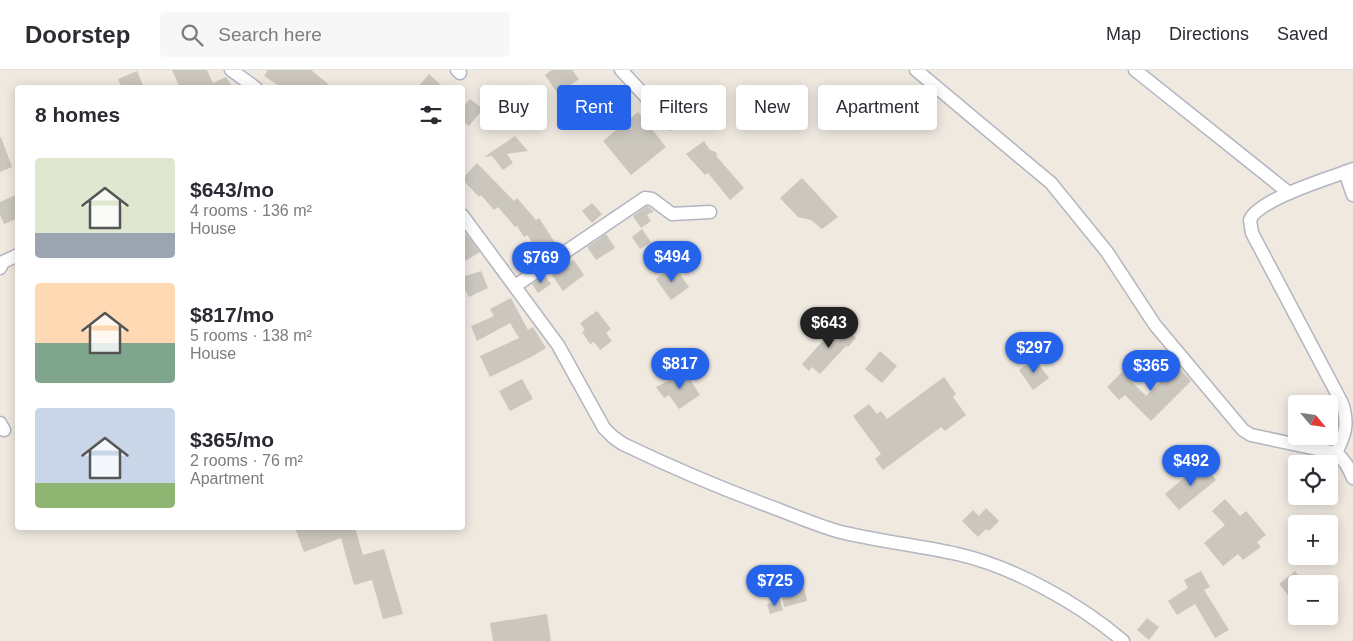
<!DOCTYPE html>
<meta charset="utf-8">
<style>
:root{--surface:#fff;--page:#f7f7f7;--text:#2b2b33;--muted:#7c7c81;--line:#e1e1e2;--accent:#2563eb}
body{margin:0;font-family:Helvetica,sans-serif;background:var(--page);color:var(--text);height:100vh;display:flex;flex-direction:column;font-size:19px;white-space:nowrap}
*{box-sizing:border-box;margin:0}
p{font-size:16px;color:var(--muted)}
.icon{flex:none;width:28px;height:28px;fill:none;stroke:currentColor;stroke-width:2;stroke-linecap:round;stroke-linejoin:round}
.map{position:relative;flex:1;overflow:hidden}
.sheet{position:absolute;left:15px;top:15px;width:450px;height:445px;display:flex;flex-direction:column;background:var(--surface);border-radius:5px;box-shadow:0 2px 12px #0003}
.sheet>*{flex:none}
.banner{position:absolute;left:480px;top:15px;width:475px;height:45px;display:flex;gap:10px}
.needle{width:32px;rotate:119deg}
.controls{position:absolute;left:1288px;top:325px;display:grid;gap:10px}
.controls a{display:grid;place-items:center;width:50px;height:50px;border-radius:5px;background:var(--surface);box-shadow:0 2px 12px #0003;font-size:25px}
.price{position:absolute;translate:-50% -42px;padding:0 11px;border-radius:18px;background:var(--accent);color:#fff;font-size:16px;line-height:32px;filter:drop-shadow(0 1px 2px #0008)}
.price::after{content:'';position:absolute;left:50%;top:30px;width:15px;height:11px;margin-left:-8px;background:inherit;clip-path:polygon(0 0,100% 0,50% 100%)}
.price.on{background:#222;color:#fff}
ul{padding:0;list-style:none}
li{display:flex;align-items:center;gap:15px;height:125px;padding:0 20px}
li span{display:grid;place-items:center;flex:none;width:140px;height:100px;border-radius:5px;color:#555}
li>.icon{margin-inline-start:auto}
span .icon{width:60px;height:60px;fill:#fffc;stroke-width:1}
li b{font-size:21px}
h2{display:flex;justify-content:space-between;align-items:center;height:60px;padding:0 20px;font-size:21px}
.tag{padding:0 18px;border-radius:5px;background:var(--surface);box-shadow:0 2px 12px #0003;font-size:18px;line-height:45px}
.tag.on{background:var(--accent);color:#fff}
header{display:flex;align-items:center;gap:30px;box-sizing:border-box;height:70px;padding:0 25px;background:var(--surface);border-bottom:1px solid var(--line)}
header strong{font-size:24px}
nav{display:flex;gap:28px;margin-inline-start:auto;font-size:18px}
.search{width:350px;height:45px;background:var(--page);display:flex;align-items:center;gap:12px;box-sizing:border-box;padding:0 18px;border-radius:5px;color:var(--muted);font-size:19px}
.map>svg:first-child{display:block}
.building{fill:#cbc7be}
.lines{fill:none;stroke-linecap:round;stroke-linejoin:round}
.minor-casing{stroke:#b3b5c1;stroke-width:15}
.minor{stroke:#fff;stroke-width:12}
</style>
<header>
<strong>Doorstep</strong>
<div class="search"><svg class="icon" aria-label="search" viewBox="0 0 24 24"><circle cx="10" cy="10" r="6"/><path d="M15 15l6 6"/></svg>Search here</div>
<nav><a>Map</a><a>Directions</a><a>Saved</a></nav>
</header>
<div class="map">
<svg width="1353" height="571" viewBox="0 0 1353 571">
<rect width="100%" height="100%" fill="#efe9e0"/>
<g class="building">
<path d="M 172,0 L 207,0 L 213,13 L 226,7 L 233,18 L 180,18 Z"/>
<path d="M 268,0 L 311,0 L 333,18 L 282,18 L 264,6 Z"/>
<path d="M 552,0 L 572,0 L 579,9 L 558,24 L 545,5 Z"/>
<path d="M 137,1 L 144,18 L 122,18 L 118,9 Z"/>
<path d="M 429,4 L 444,18 L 417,18 Z"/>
<path d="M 470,29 L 483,39 L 469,56 L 462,50 L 462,38 Z"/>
<path d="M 638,42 L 666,77 L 631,105 L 603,71 Z"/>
<path d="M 515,66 L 528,81 L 507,84 L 513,93 L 503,100 L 492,86 L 484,87 Z"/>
<path d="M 1,67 L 12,97 L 0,102 L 0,68 Z"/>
<path d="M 704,71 L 710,80 L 716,82 L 717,87 L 744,118 L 730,130 L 708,103 L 705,105 L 686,84 Z"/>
<path d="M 477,93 L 514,131 L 517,128 L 536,150 L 539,148 L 558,177 L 543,187 L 527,165 L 524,167 L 517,156 L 515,157 L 498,137 L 494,140 L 481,125 L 479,127 L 462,109 Z"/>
<path d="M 802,108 L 838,147 L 822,159 L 811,150 L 798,147 L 780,128 Z"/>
<path d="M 18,124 L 18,148 L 4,154 L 0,145 L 0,132 Z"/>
<path d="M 592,133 L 602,144 L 592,153 L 582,141 Z"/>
<path d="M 647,136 L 654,141 L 647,145 L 651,151 L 641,158 L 633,146 Z"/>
<path d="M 462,159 L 480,182 L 462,193 Z"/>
<path d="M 642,159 L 651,172 L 640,179 L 632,167 Z"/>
<path d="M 606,164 L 615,178 L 596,190 L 587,177 Z"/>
<path d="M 574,190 L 584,205 L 563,221 L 552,205 Z"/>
<path d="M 674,196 L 689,217 L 671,230 L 656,209 Z"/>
<path d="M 481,201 L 488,218 L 469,227 L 462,214 L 462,207 Z"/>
<path d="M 545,205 L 551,214 L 538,223 L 532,214 Z"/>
<path d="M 511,228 L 528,260 L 533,257 L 546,278 L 531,287 L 490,307 L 480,286 L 519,268 L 510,253 L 477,271 L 471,256 L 494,246 L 490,239 Z"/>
<path d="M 597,241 L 611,259 L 606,263 L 612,271 L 600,280 L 594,272 L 590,274 L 582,262 L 585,260 L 580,253 Z"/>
<path d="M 839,253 L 856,268 L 848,277 L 846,276 L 820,304 L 812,297 L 809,301 L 802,294 Z"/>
<path d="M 880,281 L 897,296 L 882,313 L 865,299 Z"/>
<path d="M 1034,288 L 1049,308 L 1033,320 L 1019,300 Z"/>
<path d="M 1177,296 L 1191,311 L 1151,351 L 1125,325 L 1119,330 L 1107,317 L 1122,302 L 1146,326 Z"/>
<path d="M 687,302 L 692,308 L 691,311 L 700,325 L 679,339 L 669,325 L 664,328 L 656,317 Z"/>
<path d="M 944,307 L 956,324 L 953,327 L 966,345 L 945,361 L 941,357 L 883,400 L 875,389 L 881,384 L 853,346 L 869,334 L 877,344 L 881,341 L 887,349 Z"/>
<path d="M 522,309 L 533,329 L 510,341 L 499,321 Z"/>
<path d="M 1202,393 L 1216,410 L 1179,440 L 1165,424 Z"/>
<path d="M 1225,429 L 1240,446 L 1246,441 L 1266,465 L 1257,472 L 1261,477 L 1243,490 L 1238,484 L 1223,496 L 1204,473 L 1225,455 L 1212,441 Z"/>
<path d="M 986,438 L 999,451 L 989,461 L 986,459 L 978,467 L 962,451 L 973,440 L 979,446 Z"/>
<path d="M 295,458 L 355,458 L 363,485 L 384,479 L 403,544 L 383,549 L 372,510 L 354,515 L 341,468 L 304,482 Z"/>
<path d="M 1201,501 L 1210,517 L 1204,520 L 1229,560 L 1215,568 L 1195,534 L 1177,545 L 1168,531 L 1188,518 L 1184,510 Z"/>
<path d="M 1295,501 L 1305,514 L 1296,514 L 1296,535 L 1279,514 Z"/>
<path d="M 804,517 L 807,531 L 784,537 L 781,523 Z"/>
<path d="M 780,530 L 783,540 L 770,544 L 767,534 Z"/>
<path d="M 547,544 L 551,571 L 493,571 L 490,553 Z"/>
<path d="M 1147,548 L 1159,557 L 1149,570 L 1137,560 Z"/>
</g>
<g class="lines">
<defs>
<g id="minor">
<path d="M 231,0 L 256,18"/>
<path d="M 457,0 L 460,3"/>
<path d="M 621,0 L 670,53"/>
<path d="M 916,0 L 1051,113 L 1107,182 L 1155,255 L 1243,360 L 1251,365 L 1336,383 C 1345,390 1349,398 1353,408"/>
<path d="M 1135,0 L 1289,123"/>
<path d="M 1353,99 L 1345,102 L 1353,125"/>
<path d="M 462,145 L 558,275 L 604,358 L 613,367 L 623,374 C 673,398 725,420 777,439 C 797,447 817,455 837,461 C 876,471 917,475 957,484 C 1012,496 1080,534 1123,571"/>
<path d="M 0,198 L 3,192 L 18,185"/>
<path d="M 515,216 L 645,128 L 652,129 L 672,144 L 710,142"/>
<path d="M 0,353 L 4,360"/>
<path d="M 1336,383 C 1345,365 1349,354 1342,333 L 1252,163 L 1250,150 C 1258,130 1324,110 1345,102"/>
</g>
</defs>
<use href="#minor" class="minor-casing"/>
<use href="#minor" class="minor"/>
</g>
</svg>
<div class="controls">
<a><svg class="needle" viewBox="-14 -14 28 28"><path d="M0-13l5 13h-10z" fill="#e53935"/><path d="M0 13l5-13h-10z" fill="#7c7c81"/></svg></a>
<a><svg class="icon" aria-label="locate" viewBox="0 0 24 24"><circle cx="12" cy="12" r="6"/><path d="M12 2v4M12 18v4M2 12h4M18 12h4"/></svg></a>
<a>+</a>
<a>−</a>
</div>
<b class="price" style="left:672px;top:213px">$494</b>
<b class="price" style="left:541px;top:214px">$769</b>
<b class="price on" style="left:829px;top:279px">$643</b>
<b class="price" style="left:1034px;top:304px">$297</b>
<b class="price" style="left:680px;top:320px">$817</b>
<b class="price" style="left:1151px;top:322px">$365</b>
<b class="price" style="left:1191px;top:417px">$492</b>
<b class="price" style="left:775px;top:537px">$725</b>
<div class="banner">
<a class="tag">Buy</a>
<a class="tag on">Rent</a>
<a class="tag">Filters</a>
<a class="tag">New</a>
<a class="tag">Apartment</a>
</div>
<section class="sheet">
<h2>8 homes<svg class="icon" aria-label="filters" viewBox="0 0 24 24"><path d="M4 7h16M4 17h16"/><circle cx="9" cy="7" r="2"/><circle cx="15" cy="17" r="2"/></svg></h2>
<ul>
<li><span style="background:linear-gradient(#dfe7d0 75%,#9aa5b1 0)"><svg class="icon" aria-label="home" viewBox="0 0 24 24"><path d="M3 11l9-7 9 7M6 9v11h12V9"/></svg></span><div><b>$643/mo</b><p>4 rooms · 136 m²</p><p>House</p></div></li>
<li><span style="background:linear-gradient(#ffd9b3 60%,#7fa58c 0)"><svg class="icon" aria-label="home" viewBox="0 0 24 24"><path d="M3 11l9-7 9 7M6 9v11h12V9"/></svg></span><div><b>$817/mo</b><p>5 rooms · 138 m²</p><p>House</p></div></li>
<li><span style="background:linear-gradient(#c9d6e8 75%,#8fb573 0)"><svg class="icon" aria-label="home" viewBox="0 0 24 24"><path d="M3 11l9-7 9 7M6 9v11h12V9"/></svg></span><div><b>$365/mo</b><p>2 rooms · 76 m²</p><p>Apartment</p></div></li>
</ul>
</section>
</div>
